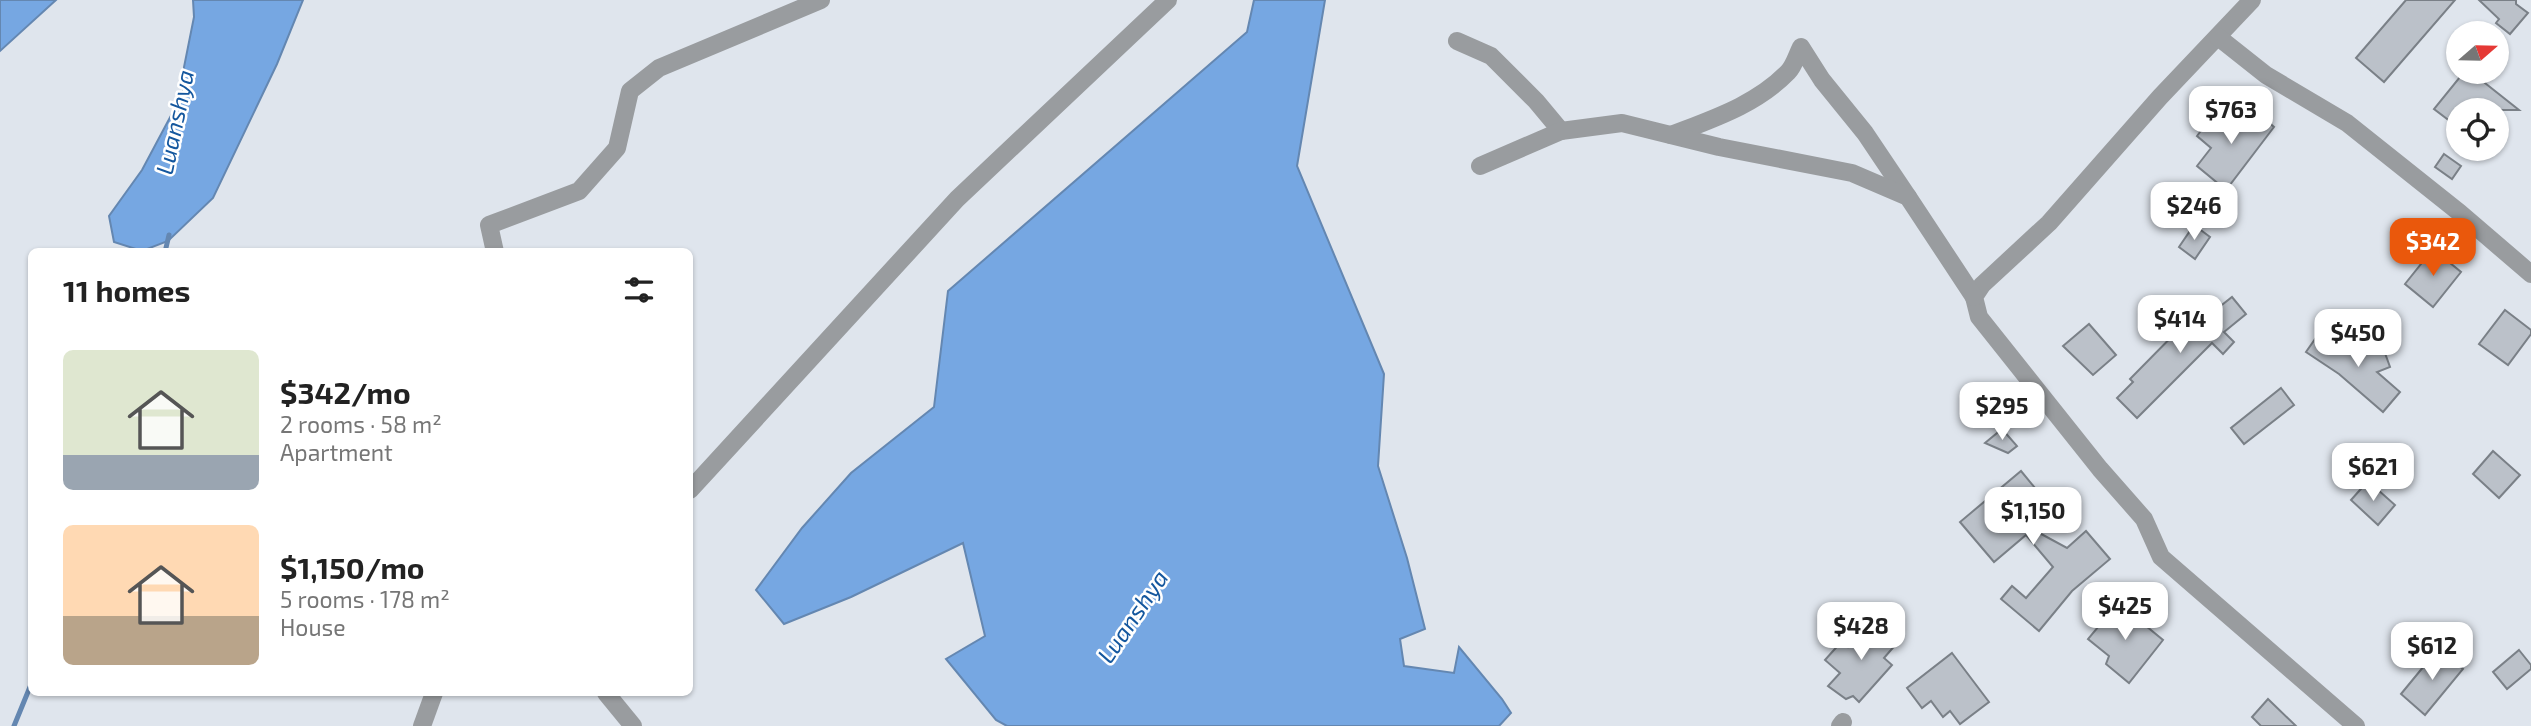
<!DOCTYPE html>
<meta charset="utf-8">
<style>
:root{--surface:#fff;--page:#f2f2f2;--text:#222;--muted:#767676;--accent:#ea580c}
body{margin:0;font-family:"Exo 2",sans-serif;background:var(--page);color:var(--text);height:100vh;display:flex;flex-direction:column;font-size:26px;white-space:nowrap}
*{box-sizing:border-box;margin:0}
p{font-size:23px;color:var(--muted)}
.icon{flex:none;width:38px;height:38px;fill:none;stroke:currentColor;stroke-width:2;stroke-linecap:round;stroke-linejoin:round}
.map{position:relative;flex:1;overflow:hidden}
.details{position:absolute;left:28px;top:248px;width:665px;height:448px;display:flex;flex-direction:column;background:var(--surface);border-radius:10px;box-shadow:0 2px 5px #0004}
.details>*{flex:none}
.needle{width:46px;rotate:70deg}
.buttons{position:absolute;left:2446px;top:21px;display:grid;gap:14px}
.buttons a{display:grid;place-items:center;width:63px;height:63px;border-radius:50%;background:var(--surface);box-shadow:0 2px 5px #0004;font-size:35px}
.price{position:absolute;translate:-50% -60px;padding:0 16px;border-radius:14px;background:#fff;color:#222;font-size:23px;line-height:46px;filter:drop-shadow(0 2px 4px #0008)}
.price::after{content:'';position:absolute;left:50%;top:42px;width:21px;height:16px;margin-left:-10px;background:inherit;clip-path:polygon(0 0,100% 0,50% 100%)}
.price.selected{background:var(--accent);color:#fff}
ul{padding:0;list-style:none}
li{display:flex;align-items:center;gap:21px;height:175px;padding:0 35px}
li span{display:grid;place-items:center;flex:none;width:196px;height:140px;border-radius:10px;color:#555}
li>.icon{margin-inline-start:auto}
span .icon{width:84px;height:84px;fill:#fffc;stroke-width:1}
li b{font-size:30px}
h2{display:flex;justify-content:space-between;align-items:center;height:84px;padding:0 35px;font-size:30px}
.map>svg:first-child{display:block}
.water{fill:#76a7e2;stroke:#6487b1;stroke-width:2}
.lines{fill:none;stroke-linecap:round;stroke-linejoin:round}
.stream{stroke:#6487b1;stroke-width:5}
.building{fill:#bbc1c9;stroke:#7a8087;stroke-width:2}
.minor{stroke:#999c9f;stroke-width:18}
.labels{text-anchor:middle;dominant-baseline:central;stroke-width:5;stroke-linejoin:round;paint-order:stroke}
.water-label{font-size:24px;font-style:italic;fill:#14579e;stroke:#fff}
</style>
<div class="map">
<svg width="2531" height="726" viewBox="0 0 2531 726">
<rect width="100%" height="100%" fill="#dfe5ed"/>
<g class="water">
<path d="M 0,0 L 56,0 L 0,51 Z"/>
<path d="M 193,0 L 303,0 L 277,64 L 213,198 L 168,241 L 142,251 L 114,242 L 109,216 L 142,170 L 183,93 L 184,67 L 194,17 Z"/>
<path d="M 1254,0 L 1325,0 L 1297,166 L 1384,374 L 1378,466 L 1407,558 L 1425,629 L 1400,639 L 1404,666 L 1454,673 L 1459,647 L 1502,699 L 1511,713 L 1499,726 L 1007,726 L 996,720 L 946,659 L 985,636 L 963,543 L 851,597 L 784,624 L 756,590 L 802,528 L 851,473 L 934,407 L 948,291 L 1247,32 Z"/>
</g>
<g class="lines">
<g class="stream">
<path d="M 165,252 L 169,235"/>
<path d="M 14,726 L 32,682"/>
</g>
</g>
<g class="building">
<path d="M 2406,0 L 2455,0 L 2384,82 L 2356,58 Z"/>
<path d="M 2479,0 L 2516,0 L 2516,4 L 2528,13 L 2510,34 L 2496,23 L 2499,19 Z"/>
<path d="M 2464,72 L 2471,72 L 2519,110 L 2459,110 L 2459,128 L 2434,109 Z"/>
<path d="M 2224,108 L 2248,128 L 2259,114 L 2274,127 L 2226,190 L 2197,166 L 2211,148 L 2197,136 L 2206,124 L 2209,127 Z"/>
<path d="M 2444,154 L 2461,166 L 2452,179 L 2435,167 Z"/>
<path d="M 2194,225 L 2210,237 L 2195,259 L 2179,247 Z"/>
<path d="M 2433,249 L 2461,272 L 2433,307 L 2405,284 Z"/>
<path d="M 2232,297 L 2246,314 L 2224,332 L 2234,342 L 2223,354 L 2212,343 L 2137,418 L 2117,398 L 2133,382 L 2130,379 L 2200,308 L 2208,316 Z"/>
<path d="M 2505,310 L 2531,330 L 2531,334 L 2508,365 L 2479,344 Z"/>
<path d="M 2089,324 L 2116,355 L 2093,375 L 2063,346 Z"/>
<path d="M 2320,332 L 2354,356 L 2382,345 L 2390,367 L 2377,372 L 2400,392 L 2383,412 L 2339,374 L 2306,352 Z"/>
<path d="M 2281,388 L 2294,405 L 2244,444 L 2231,428 Z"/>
<path d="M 2002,429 L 2017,446 L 2008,453 L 1985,443 Z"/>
<path d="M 2493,451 L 2520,475 L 2499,498 L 2473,474 Z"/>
<path d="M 2021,471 L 2054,511 L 2032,529 L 2067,548 L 2086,531 L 2110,559 L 2072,591 L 2039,631 L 2001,599 L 2012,586 L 2026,598 L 2053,567 L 2026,535 L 1994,562 L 1960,522 Z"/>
<path d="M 2368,481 L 2395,505 L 2378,525 L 2351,500 Z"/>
<path d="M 2118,603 L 2163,640 L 2129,683 L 2106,664 L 2109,656 L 2088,639 Z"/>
<path d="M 1871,620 L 1897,643 L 1884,658 L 1892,665 L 1859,702 L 1853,696 L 1846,699 L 1828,686 L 1840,673 L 1825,660 L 1842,641 L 1848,647 Z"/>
<path d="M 2438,649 L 2463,669 L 2425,715 L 2401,694 Z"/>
<path d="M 2519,650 L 2531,665 L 2531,669 L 2507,689 L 2493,672 Z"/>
<path d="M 1952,653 L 1989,702 L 1960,724 L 1950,711 L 1943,717 L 1931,701 L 1922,708 L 1907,688 Z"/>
<path d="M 2268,699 L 2296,726 L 2261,726 L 2252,717 Z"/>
</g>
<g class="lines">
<g class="minor">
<path d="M 2252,0 L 2160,97 L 2049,223 L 1982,285 L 1974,297 L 1979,317 L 2100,469 L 2144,519 L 2161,557 L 2356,726"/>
<path d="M 2218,37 L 2266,75 L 2347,123 L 2460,213 L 2531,274"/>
<path d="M 1457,41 L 1491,56 L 1536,101 L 1561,131"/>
<path d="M 1671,135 C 1712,119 1756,105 1788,72 C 1794,66 1797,55 1801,47 L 1822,80 L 1865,133 L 1908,197"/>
<path d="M 1480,166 L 1561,131 L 1622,123 L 1719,147 L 1852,173 L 1908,197 L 1974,297"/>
<path d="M 495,252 L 489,225 L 579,191 L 617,148 L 630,91 L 659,68 L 821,0"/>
<path d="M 690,490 L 957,199 L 1168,0"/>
<path d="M 606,693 L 633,726"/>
<path d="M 422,726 L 434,693"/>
<path d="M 1840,726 L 1843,722"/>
</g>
</g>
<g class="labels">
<g class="water-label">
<text transform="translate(174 122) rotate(-78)">Luanshya</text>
<text transform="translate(1132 616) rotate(-56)">Luanshya</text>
</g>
</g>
</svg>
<div class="buttons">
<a><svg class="needle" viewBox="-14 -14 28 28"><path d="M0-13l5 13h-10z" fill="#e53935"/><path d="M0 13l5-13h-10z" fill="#767676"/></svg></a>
<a><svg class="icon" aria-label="locate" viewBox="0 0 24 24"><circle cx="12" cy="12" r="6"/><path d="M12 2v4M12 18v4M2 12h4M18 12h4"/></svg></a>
</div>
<b class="price" style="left:2231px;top:146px">$763</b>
<b class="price" style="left:2194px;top:242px">$246</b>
<b class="price selected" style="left:2433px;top:278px">$342</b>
<b class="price" style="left:2180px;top:355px">$414</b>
<b class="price" style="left:2358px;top:369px">$450</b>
<b class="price" style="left:2002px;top:442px">$295</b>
<b class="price" style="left:2373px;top:503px">$621</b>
<b class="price" style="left:2033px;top:547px">$1,150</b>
<b class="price" style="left:2125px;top:642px">$425</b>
<b class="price" style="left:1861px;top:662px">$428</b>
<b class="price" style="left:2432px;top:682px">$612</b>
<section class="details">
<h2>11 homes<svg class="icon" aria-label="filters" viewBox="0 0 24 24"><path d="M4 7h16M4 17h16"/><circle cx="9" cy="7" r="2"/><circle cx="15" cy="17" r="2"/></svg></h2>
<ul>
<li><span style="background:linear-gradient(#dfe7d0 75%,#9aa5b1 0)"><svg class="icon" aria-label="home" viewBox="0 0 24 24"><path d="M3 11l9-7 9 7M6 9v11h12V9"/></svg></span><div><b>$342/mo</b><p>2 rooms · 58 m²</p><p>Apartment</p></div></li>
<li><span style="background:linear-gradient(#ffd9b3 65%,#b9a48a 0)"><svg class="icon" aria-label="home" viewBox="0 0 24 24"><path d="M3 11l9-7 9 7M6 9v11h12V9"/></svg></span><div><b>$1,150/mo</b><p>5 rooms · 178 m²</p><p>House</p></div></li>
</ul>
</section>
</div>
